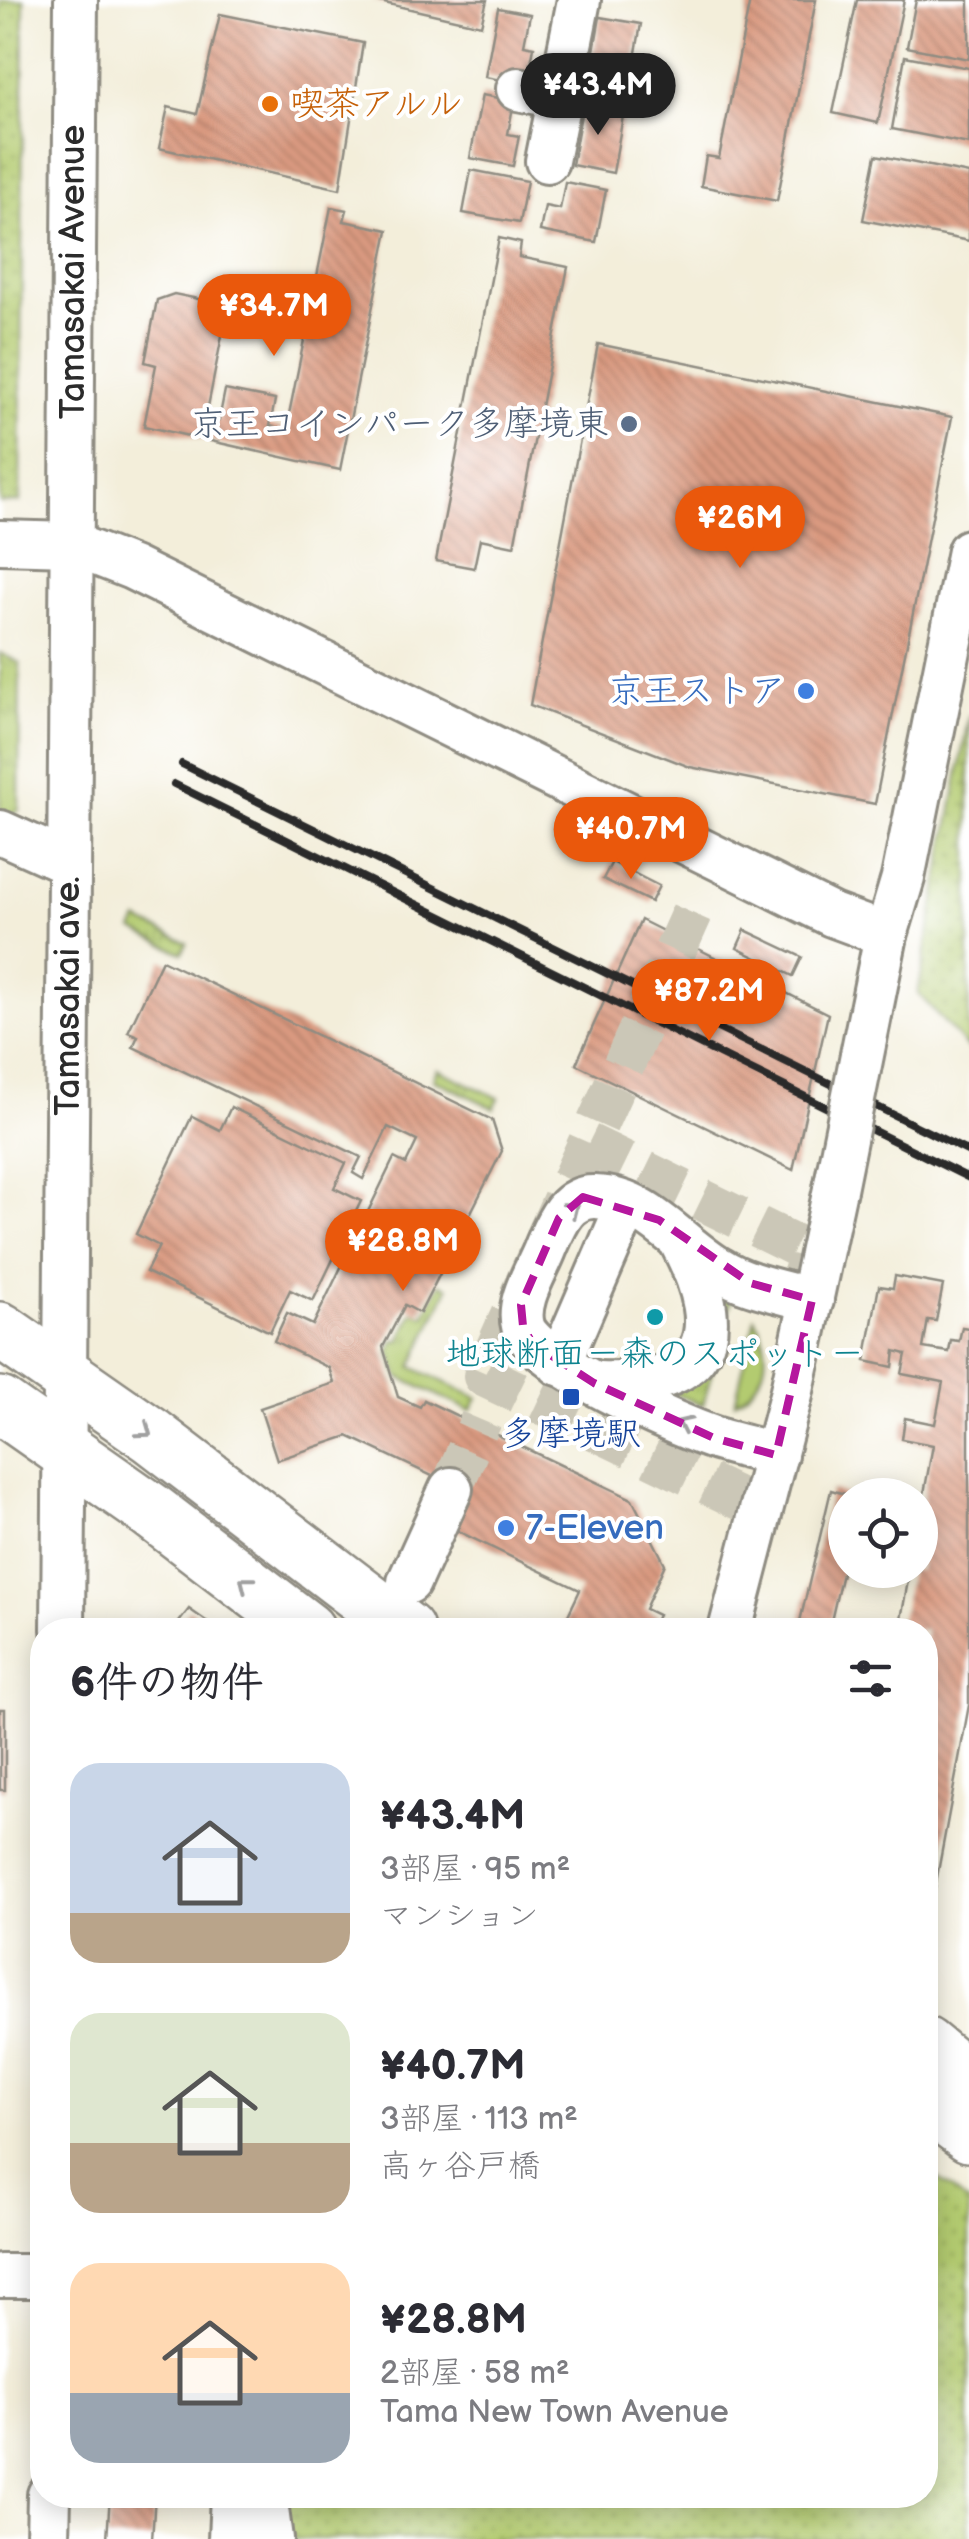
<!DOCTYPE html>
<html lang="ja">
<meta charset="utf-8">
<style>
:root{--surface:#fff;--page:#f2f2f3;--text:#2b2b33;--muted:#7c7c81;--accent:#ea580c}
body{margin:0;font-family:"Balsamiq Sans","Klee One",sans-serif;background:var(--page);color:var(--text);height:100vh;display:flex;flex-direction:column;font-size:38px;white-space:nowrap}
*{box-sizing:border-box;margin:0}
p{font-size:32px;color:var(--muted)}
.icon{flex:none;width:55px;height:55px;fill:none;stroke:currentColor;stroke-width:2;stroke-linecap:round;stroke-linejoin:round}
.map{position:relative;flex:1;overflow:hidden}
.drawer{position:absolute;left:30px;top:1618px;width:908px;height:890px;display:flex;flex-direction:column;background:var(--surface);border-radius:40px;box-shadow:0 5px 25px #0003}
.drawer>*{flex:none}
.tools{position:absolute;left:828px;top:1478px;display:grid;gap:20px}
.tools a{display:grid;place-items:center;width:110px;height:110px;border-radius:50%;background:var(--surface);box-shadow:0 5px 25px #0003;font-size:50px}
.price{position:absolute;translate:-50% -85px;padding:0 22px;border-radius:35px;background:var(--accent);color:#fff;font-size:32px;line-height:65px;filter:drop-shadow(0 2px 5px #0008)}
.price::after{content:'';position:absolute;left:50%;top:60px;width:30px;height:22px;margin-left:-15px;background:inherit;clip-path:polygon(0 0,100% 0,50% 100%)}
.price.on{background:#222;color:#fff}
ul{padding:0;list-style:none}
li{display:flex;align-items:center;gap:30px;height:250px;padding:0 40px}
li span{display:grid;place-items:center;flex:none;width:280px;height:200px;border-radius:30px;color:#555}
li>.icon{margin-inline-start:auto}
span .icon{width:120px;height:120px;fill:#fffc;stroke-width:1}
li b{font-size:42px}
h2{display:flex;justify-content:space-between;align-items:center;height:120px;padding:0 40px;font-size:42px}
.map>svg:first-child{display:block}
.grass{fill:url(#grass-tufts);stroke:#6f7b4e;stroke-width:2.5}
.park{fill:url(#park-dots);stroke:#6f7b4e;stroke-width:2.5}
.building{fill:url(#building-back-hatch)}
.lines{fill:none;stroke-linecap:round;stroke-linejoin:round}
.minor-tunnel{stroke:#cbc7b7;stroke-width:42;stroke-dasharray:42 21;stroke-linecap:butt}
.minor-casing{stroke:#8f8c82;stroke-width:48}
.major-casing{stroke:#8f8c82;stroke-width:60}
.minor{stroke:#fff;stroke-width:42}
.major{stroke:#fff;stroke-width:55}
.rail{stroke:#2b2b2b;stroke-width:8}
.minor-bridge-casing{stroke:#8f8c82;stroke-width:48;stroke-linecap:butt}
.minor-bridge{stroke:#fff;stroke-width:42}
.oneway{stroke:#a0a0a0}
.marked{fill:none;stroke:#b5179e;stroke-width:8;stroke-dasharray:20 12;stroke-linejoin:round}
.food-dot{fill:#e8710a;stroke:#fff;stroke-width:4}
.service-dot{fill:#5c6f8a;stroke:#fff;stroke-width:4}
.shop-dot{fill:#3f7fe0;stroke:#fff;stroke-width:4}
.culture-dot{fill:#0f9aa8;stroke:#fff;stroke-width:4}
.transit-dot{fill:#1a4fb4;stroke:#fff;stroke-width:4}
.labels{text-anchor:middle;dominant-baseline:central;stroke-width:8;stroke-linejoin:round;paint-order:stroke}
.food-label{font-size:35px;fill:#c56008;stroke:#fff;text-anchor:start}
.street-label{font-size:35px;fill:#2b2b2b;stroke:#fff}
.service-label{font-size:35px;fill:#4e5e75;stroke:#fff;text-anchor:end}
.shop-label{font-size:35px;fill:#366cbe;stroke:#fff;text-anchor:end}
.culture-label{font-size:35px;fill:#0d838f;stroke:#fff}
.transit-label{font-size:35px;fill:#164399;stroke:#fff}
</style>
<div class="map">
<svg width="969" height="2539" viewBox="0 0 969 2539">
<defs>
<pattern id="grass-tufts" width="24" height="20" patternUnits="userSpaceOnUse" patternTransform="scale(2.5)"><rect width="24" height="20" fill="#b3cb70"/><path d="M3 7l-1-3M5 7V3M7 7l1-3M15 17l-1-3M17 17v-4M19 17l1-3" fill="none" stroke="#9aae61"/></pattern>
<pattern id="park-dots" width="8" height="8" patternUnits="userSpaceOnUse" patternTransform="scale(2.5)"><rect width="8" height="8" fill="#b3cb70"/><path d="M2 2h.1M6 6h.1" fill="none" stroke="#9aae61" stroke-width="1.8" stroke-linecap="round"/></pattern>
<pattern id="building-back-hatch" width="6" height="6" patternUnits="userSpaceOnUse" patternTransform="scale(2.5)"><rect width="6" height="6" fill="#da9a80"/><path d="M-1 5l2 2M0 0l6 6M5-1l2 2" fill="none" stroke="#b17e69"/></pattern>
</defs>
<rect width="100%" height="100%" fill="#fff"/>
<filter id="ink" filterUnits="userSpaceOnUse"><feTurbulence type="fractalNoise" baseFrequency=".01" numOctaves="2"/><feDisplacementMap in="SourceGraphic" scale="20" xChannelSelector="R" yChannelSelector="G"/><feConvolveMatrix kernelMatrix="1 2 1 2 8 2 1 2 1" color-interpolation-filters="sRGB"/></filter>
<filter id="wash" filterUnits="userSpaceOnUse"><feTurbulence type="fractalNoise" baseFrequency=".0048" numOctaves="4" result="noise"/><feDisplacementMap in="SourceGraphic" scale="40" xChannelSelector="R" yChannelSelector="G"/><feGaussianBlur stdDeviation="2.25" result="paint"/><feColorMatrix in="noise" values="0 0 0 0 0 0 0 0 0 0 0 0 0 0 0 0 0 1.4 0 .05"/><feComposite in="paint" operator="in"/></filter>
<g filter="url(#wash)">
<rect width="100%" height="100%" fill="#f3eeda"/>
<g class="grass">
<path d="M 0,653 L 20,663 L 19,810 L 9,817 L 0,813 Z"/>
<path d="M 138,920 L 187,943 L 182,953 L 133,930 Z"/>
<path d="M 437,1069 L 499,1098 L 494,1108 L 433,1079 Z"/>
<path d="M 440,1283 L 448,1288 L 412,1367 L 478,1398 L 471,1411 L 399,1377 L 390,1352 L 394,1340 L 400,1341 L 413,1312 L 424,1316 Z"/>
<path d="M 714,1289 L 732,1297 L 703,1405 L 665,1390 Z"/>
<path d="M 755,1318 C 773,1352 769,1381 735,1402 Z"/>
</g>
<g class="park">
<path d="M 0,0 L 24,0 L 20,502 L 0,503 Z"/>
<path d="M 969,715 L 969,1050 L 918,993 Z"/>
<path d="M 925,2168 L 969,2203 L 969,2539 L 248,2539 L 252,2495 L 925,2495 Z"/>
</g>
<g id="blocks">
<g class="building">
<path d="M 371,0 L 487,0 L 481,25 Z"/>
<path d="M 750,0 L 816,0 L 777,201 L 701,186 L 706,156 L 719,158 Z"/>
<path d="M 857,0 L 904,0 L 878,123 L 833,113 Z"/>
<path d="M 916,0 L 969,0 L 969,59 L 907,47 Z"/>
<path d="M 498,8 L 530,14 L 524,45 L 534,47 L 529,73 L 512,82 L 485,77 Z"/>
<path d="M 220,14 L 363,43 L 340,189 L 159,148 L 168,107 L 197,114 Z"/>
<path d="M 600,17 L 641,24 L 630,87 L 589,79 Z"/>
<path d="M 905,56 L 969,68 L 969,144 L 892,129 Z"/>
<path d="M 482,95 L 514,101 L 508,134 L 519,136 L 513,166 L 470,158 Z"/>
<path d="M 583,103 L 624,110 L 613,173 L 572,165 Z"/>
<path d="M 876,155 L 969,174 L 969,241 L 863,220 Z"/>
<path d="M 471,170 L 527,181 L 519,223 L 463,213 Z"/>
<path d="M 565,182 L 606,190 L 596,242 L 540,231 L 545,206 L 560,209 Z"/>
<path d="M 331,207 L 347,210 L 344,221 L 388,230 L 340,470 L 144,426 L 156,365 L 145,362 L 157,300 L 174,294 L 228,305 L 206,417 L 219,420 L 225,390 L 275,400 L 270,426 L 286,429 Z"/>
<path d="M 499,238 L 521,243 L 519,257 L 568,267 L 514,546 L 480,539 L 474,568 L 436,561 Z"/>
<path d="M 598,344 L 952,417 L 875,804 L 690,767 L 530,705 Z"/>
<path d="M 612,862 L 659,886 L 651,902 L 603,879 Z"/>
<path d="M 641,920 L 828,1014 L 793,1170 L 576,1064 Z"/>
<path d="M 745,930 L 802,957 L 793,976 L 737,948 Z"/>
<path d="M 162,960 L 492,1120 L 502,1151 L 420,1313 L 405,1305 L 383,1347 L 398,1397 L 420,1407 L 424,1400 L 632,1499 L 665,1564 L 645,1609 L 658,1615 L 651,1630 L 561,1630 L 580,1590 L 447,1526 L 464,1491 L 348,1436 L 277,1460 L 260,1408 L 334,1383 L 329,1368 L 274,1341 L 287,1313 L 313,1325 L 394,1158 L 406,1164 L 417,1141 L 388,1127 L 363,1179 L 353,1173 L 361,1157 L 133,1047 L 138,1036 L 128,1032 Z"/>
<path d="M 231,1107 L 346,1163 L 334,1188 L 361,1201 L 313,1301 L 290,1290 L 270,1332 L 146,1272 L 159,1246 L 136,1234 L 192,1116 L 220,1130 Z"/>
<path d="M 895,1276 L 943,1285 L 936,1321 L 928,1320 L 923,1348 L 949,1352 L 951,1340 L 959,1341 L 962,1327 L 969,1328 L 969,1705 L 930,1915 L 925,1914 L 925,1630 L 899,1630 L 910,1570 L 920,1570 L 920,1515 L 933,1445 L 902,1439 L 905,1418 L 935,1424 L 943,1382 L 902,1374 L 906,1354 L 895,1351 L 893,1367 L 865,1361 L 879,1286 L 893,1288 Z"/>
<path d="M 831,1490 L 845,1494 L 845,1560 L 829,1630 L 798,1630 Z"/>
<path d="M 189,1609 L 219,1630 L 173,1630 Z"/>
<rect x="0" y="1709" width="5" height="81"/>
<path d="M 110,2495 L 155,2495 L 152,2539 L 107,2539 Z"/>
</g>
</g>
</g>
<g filter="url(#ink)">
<use href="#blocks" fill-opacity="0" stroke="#8f8c82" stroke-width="2.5"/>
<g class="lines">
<g class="minor-tunnel">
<path d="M 692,913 L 484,1376 L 748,1503"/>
<path d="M 588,1144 L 809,1252 L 798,1299"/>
<path d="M 451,1489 L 481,1420"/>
</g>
<defs>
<g id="minor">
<path d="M 518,89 L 560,97"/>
<path d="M 547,161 L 579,0"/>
<path d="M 0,542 L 71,544 L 132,568 L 832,915 L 886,935"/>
<path d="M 0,832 L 69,863"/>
<path d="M 871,1010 L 886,935 L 903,878 L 969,551"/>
<path d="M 559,1364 L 627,1206"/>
<path d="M 599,1383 C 708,1387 730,1337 682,1244"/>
<path d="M 776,1455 C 756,1449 736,1445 717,1439 C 679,1427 533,1362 523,1326 C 516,1300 537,1271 546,1247 C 556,1224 566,1196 595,1197 C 646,1198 678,1244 718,1268 C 746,1286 780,1291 812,1300"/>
<path d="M 409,1582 L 451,1489"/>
<path d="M 63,1630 L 76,0"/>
<path d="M 730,1630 L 791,1395 L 835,1189"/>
<path d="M 0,2276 L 42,2276"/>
<path d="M 265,2495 L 271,2539"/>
<path d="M 48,2539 L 49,2495"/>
<path d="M 230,2539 L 232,2495"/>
</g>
<g id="major">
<path d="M 0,1330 L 152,1436 L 406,1630"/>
<path d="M 0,1405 L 150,1510 L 307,1630"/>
<path d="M 925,2045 L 969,2081"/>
<path d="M 925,2101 L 969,2134"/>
</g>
</defs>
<use href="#minor" class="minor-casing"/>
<use href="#major" class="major-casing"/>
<use href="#minor" class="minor"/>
<use href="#major" class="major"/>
<g class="rail">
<path d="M 182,764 L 969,1152"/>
<path d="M 174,784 L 969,1178"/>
</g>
<defs>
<path id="minor-bridge" d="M 835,1189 L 871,1010"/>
</defs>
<use href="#minor-bridge" class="minor-bridge-casing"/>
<use href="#minor-bridge" class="minor-bridge"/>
</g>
<defs><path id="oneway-chevron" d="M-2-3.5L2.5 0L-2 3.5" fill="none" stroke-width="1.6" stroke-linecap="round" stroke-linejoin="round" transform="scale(2.5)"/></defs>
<g class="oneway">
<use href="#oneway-chevron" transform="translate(572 1208) rotate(-38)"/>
<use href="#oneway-chevron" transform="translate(684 1424) rotate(-155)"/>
<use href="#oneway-chevron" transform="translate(145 1431) rotate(36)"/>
<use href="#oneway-chevron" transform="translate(246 1583) rotate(-142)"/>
</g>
</g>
<path class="marked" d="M 583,1197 L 659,1220 L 750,1283 L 812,1300 L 776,1455 L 714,1438 L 594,1383 L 532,1343 L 523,1326 L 521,1305 L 559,1218 Z"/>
<circle class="food-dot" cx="270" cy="104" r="10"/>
<circle class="service-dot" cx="629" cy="424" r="10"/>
<g class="shop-dot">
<circle cx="806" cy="691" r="10"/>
<circle cx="506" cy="1528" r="10"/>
</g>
<circle class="culture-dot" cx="655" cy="1317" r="10"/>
<rect class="transit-dot" x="561" y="1387" width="20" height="20" rx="5"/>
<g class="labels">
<g class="food-label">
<text x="290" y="104">喫茶アルル</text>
</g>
<g class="street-label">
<text transform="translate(73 272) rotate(-90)">Tamasakai Avenue</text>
<text transform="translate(68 996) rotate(-90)">Tamasakai ave.</text>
</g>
<g class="service-label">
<text x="609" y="424">京王コインパーク多摩境東</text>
</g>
<g class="shop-label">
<text x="786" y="691">京王ストア</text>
<text x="526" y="1528" text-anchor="start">7-Eleven</text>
</g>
<g class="culture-label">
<text x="655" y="1354">地球断面－森のスポット－</text>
</g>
<g class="transit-label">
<text x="571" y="1434">多摩境駅</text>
</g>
</g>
</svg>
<div class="tools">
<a><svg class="icon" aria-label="locate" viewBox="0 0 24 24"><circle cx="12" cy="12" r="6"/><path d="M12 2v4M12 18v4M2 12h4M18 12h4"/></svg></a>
</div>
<b class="price on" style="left:598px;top:138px">¥43.4M</b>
<b class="price" style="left:274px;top:359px">¥34.7M</b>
<b class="price" style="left:740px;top:571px">¥26M</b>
<b class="price" style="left:631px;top:882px">¥40.7M</b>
<b class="price" style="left:709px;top:1044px">¥87.2M</b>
<b class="price" style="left:403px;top:1294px">¥28.8M</b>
<section class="drawer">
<h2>6件の物件<svg class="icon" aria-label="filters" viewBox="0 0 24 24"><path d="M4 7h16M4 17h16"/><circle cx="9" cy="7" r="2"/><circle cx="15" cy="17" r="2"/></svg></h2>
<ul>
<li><span style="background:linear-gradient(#c9d6e8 75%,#b9a48a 0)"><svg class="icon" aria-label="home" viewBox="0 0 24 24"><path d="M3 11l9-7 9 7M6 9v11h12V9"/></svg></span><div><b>¥43.4M</b><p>3部屋 · 95 m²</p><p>マンション</p></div></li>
<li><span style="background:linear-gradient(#dfe7d0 65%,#b9a48a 0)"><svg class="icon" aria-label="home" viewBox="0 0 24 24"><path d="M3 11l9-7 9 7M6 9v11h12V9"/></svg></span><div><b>¥40.7M</b><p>3部屋 · 113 m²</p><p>高ヶ谷戸橋</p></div></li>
<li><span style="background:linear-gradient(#ffd9b3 65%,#9aa5b1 0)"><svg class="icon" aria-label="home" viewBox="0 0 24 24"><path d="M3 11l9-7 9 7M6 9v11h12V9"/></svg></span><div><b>¥28.8M</b><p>2部屋 · 58 m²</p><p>Tama New Town Avenue</p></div></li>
</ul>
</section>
</div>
